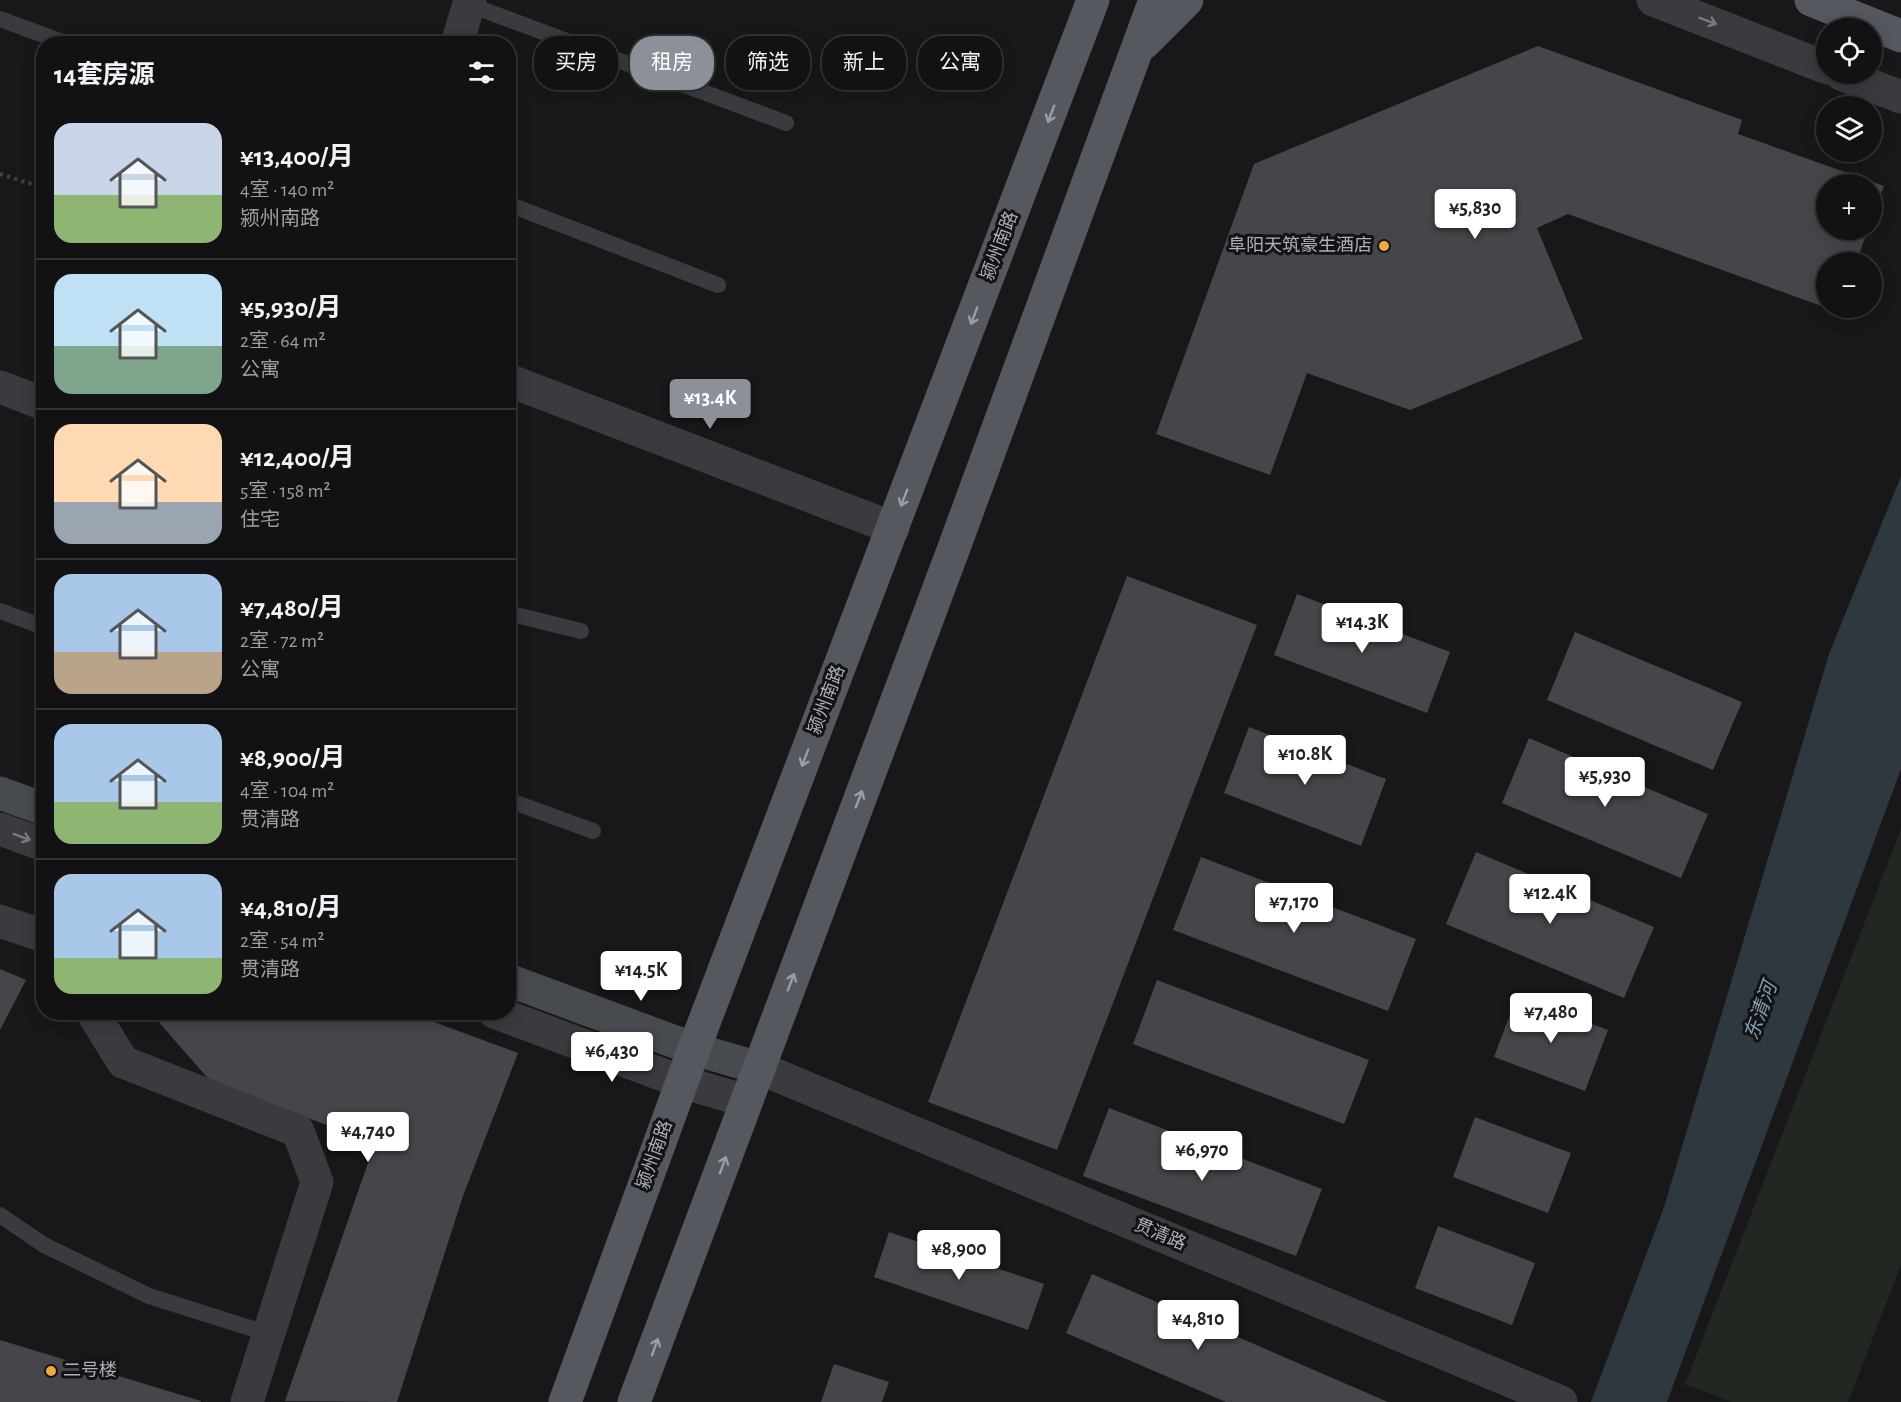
<!DOCTYPE html>
<html lang="zh">
<meta charset="utf-8">
<style>
:root{--surface:#121214;--page:#1b1b1d;--text:#f1f3f6;--muted:#9c9ea0;--line:#313234;--accent:#8c9099}
body{margin:0;font-family:"Alegreya Sans","Noto Sans SC",sans-serif;background:var(--page);color:var(--text);height:100vh;display:flex;flex-direction:column;font-size:22px;white-space:nowrap}
*{box-sizing:border-box;margin:0}
p{font-size:20px;color:var(--muted)}
.icon{flex:none;width:33px;height:33px;fill:none;stroke:currentColor;stroke-width:2;stroke-linecap:round;stroke-linejoin:round}
.map{position:relative;flex:1;overflow:hidden}
.drawer{position:absolute;left:36px;top:36px;width:480px;height:984px;display:flex;flex-direction:column;background:var(--surface);border-radius:24px;box-shadow:0 3px 15px #0003,0 0 0 2px var(--line)}
.drawer>*{flex:none}
.hud{position:absolute;left:534px;top:36px;width:570px;height:54px;display:flex;gap:12px}
.buttons{position:absolute;left:1816px;top:18px;display:grid;gap:12px}
.buttons a{display:grid;place-items:center;width:66px;height:66px;border-radius:50%;background:var(--surface);box-shadow:0 3px 15px #0003,0 0 0 2px var(--line);font-size:30px}
.price{position:absolute;translate:-50% -51px;padding:0 14px;border-radius:6px;background:#fff;color:#222;font-size:20px;line-height:39px;filter:drop-shadow(0 2px 3px #0008)}
.price::after{content:'';position:absolute;left:50%;top:36px;width:18px;height:14px;margin-left:-9px;background:inherit;clip-path:polygon(0 0,100% 0,50% 100%)}
.price.current{background:var(--accent);color:#fff}
ul{padding:0;list-style:none}
li{display:flex;align-items:center;gap:18px;height:150px;padding:0 18px}
li+li{border-top:2px solid var(--line)}
li span{display:grid;place-items:center;flex:none;width:168px;height:120px;border-radius:18px;color:#555}
li>.icon{margin-inline-start:auto}
span .icon{width:72px;height:72px;fill:#fffc;stroke-width:1}
li b{font-size:26px}
h2{display:flex;justify-content:space-between;align-items:center;height:72px;padding:0 18px;font-size:26px}
.tag{padding:0 21px;border-radius:24px;background:var(--surface);box-shadow:0 3px 15px #0003,0 0 0 2px var(--line);font-size:21px;line-height:54px}
.tag.current{background:var(--accent);color:#fff}
.map>svg:first-child{display:block}
.green{fill:#202821}
.water{fill:#2e383e}
.building{fill:#45464a}
.lines{fill:none;stroke-linecap:round;stroke-linejoin:round}
.path{stroke:#3f4246;stroke-width:4;stroke-dasharray:3 4.5;stroke-linecap:butt}
.service{stroke:#393b3f;stroke-width:16}
.minor{stroke:#393b3f;stroke-width:33}
.tertiary{stroke:#393b3f;stroke-width:33}
.secondary{stroke:#474a4f;stroke-width:33}
.primary{stroke:#55585e;stroke-width:33}
.oneway{stroke:#787b83}
.oneway2{stroke:#9a9ea8}
.poi-dot{fill:#eea93d;stroke:#131315;stroke-width:2}
.labels{text-anchor:middle;dominant-baseline:central;stroke-width:6;stroke-linejoin:round;paint-order:stroke}
.street-label{font-size:18px;fill:#abb0ba;stroke:#131315}
.poi-label{font-size:18px;fill:#abb0ba;stroke:#131315;text-anchor:end}
.water-label{font-size:20px;font-style:italic;fill:#839fb4;stroke:#131315}
</style>
<div class="map">
<svg width="1901" height="1402" viewBox="0 0 1901 1402">
<rect width="100%" height="100%" fill="#18181a"/>
<path class="green" d="M 1901,829 L 1901,1265 L 1848,1402 L 1732,1402 L 1685,1384 Z"/>
<path class="water" d="M 1901,476 L 1901,769 L 1667,1402 L 1591,1402 L 1664,1207 L 1829,654 Z"/>
<g class="building">
<path d="M 1538,46 L 1742,120 L 1738,134 L 1884,186 L 1872,218 L 1872,184 L 1827,184 L 1827,230 L 1868,230 L 1856,262 L 1827,262 L 1827,308 L 1568,214 L 1537,228 L 1583,339 L 1410,410 L 1307,373 L 1270,475 L 1156,434 L 1254,164 Z"/>
<path d="M 1127,576 L 1257,625 L 1057,1150 L 928,1102 Z"/>
<path d="M 1297,594 L 1450,652 L 1427,713 L 1274,655 Z"/>
<path d="M 1575,632 L 1742,702 L 1713,770 L 1547,700 Z"/>
<path d="M 1249,727 L 1386,779 L 1361,846 L 1224,793 Z"/>
<path d="M 1529,738 L 1708,814 L 1681,878 L 1502,803 Z"/>
<path d="M 1476,852 L 1654,927 L 1624,998 L 1446,924 Z"/>
<path d="M 1201,857 L 1416,939 L 1388,1011 L 1173,930 Z"/>
<path d="M 0,969 L 26,980 L 0,1030 Z"/>
<path d="M 1157,980 L 1369,1060 L 1344,1124 L 1133,1044 Z"/>
<path d="M 1517,996 L 1608,1030 L 1585,1091 L 1494,1057 Z"/>
<path d="M 150,1012 L 407,1012 L 518,1053 L 463,1196 L 397,1402 L 285,1401 L 375,1143 L 211,1082 Z"/>
<path d="M 1109,1108 L 1322,1189 L 1296,1256 L 1083,1176 Z"/>
<path d="M 1475,1117 L 1571,1153 L 1548,1213 L 1453,1177 Z"/>
<path d="M 1438,1226 L 1535,1263 L 1512,1325 L 1415,1288 Z"/>
<path d="M 889,1232 L 1044,1284 L 1028,1330 L 874,1277 Z"/>
<path d="M 1092,1274 L 1388,1402 L 1226,1402 L 1066,1333 Z"/>
<path d="M 0,1340 L 201,1401 L 201,1402 L 0,1402 Z"/>
<path d="M 834,1364 L 889,1382 L 882,1402 L 821,1402 Z"/>
</g>
<g class="lines">
<path class="path" d="M 0,174 L 44,188"/>
<g class="service">
<path d="M 465,3 L 786,123"/>
<path d="M 0,19 L 68,44"/>
<path d="M 508,204 L 718,285"/>
<path d="M 0,611 L 44,627"/>
<path d="M 508,613 L 581,631"/>
<path d="M 508,800 L 593,831"/>
<path d="M 0,1215 L 44,1245 L 149,1296 L 269,1334"/>
</g>
<g class="minor">
<path d="M 457,44 L 470,0"/>
<path d="M 508,380 L 893,528"/>
<path d="M 0,387 L 44,404"/>
<path d="M 0,921 L 44,936"/>
<path d="M 92,1012 L 123,1062 L 298,1131 L 317,1182 L 247,1402"/>
</g>
<g class="tertiary">
<path d="M 1653,0 L 1827,68"/>
<path d="M 1841,74 L 1901,97"/>
<path d="M 0,829 L 44,845"/>
<path d="M 494,1012 L 682,1082 L 746,1101"/>
<path d="M 759,1068 L 1561,1402"/>
</g>
<g class="secondary">
<path d="M 0,793 L 44,809"/>
<path d="M 508,980 L 694,1049 L 759,1068"/>
</g>
<g class="primary">
<path d="M 1811,0 L 1901,36"/>
<path d="M 1144,43 L 1187,0"/>
<path d="M 565,1402 L 694,1049 L 1093,0"/>
<path d="M 634,1402 L 955,545 L 1155,0"/>
</g>
</g>
<defs><path id="oneway-shaft" d="M-6 0H5M1.5-3L5.5 0L1.5 3" fill="none" stroke-width="1.6" stroke-linecap="round" stroke-linejoin="round" transform="scale(1.5)"/></defs>
<g class="oneway">
<use href="#oneway-shaft" transform="translate(1708 21) rotate(21)"/>
<use href="#oneway-shaft" transform="translate(22 837) rotate(20)"/>
</g>
<g class="oneway2">
<use href="#oneway-shaft" transform="translate(1051 114) rotate(111)"/>
<use href="#oneway-shaft" transform="translate(974 316) rotate(111)"/>
<use href="#oneway-shaft" transform="translate(904 498) rotate(111)"/>
<use href="#oneway-shaft" transform="translate(805 758) rotate(111)"/>
<use href="#oneway-shaft" transform="translate(859 799) rotate(-69)"/>
<use href="#oneway-shaft" transform="translate(791 982) rotate(-69)"/>
<use href="#oneway-shaft" transform="translate(723 1165) rotate(-70)"/>
<use href="#oneway-shaft" transform="translate(655 1347) rotate(-70)"/>
</g>
<g class="poi-dot">
<circle cx="1384" cy="246" r="6"/>
<circle cx="51" cy="1371" r="6"/>
</g>
<g class="labels">
<g class="street-label">
<text transform="translate(1000 246) rotate(-69)">颍州南路</text>
<text transform="translate(827 700) rotate(-69)">颍州南路</text>
<text transform="translate(655 1155) rotate(-70)">颍州南路</text>
<text transform="translate(1160 1235) rotate(23)">贯清路</text>
</g>
<g class="poi-label">
<text x="1372" y="246">阜阳天筑豪生酒店</text>
<text x="63" y="1371" text-anchor="start">二号楼</text>
</g>
<g class="water-label">
<text transform="translate(1761 1011) rotate(-70)">东清河</text>
</g>
</g>
</svg>
<div class="buttons">
<a><svg class="icon" aria-label="locate" viewBox="0 0 24 24"><circle cx="12" cy="12" r="6"/><path d="M12 2v4M12 18v4M2 12h4M18 12h4"/></svg></a>
<a><svg class="icon" aria-label="layers" viewBox="0 0 24 24"><path d="M12 4l9 5-9 5-9-5zM3 14l9 5 9-5"/></svg></a>
<a>+</a>
<a>−</a>
</div>
<b class="price" style="left:1475px;top:240px">¥5,830</b>
<b class="price current" style="left:710px;top:430px">¥13.4K</b>
<b class="price" style="left:1362px;top:654px">¥14.3K</b>
<b class="price" style="left:1305px;top:786px">¥10.8K</b>
<b class="price" style="left:1605px;top:808px">¥5,930</b>
<b class="price" style="left:1550px;top:925px">¥12.4K</b>
<b class="price" style="left:1294px;top:934px">¥7,170</b>
<b class="price" style="left:641px;top:1002px">¥14.5K</b>
<b class="price" style="left:1551px;top:1044px">¥7,480</b>
<b class="price" style="left:612px;top:1083px">¥6,430</b>
<b class="price" style="left:368px;top:1163px">¥4,740</b>
<b class="price" style="left:1202px;top:1182px">¥6,970</b>
<b class="price" style="left:959px;top:1281px">¥8,900</b>
<b class="price" style="left:1198px;top:1351px">¥4,810</b>
<div class="hud">
<a class="tag">买房</a>
<a class="tag current">租房</a>
<a class="tag">筛选</a>
<a class="tag">新上</a>
<a class="tag">公寓</a>
</div>
<section class="drawer">
<h2>14套房源<svg class="icon" aria-label="filters" viewBox="0 0 24 24"><path d="M4 7h16M4 17h16"/><circle cx="9" cy="7" r="2"/><circle cx="15" cy="17" r="2"/></svg></h2>
<ul>
<li><span style="background:linear-gradient(#c9d6e8 60%,#8fb573 0)"><svg class="icon" aria-label="home" viewBox="0 0 24 24"><path d="M3 11l9-7 9 7M6 9v11h12V9"/></svg></span><div><b>¥13,400/月</b><p>4室 · 140 m²</p><p>颍州南路</p></div></li>
<li><span style="background:linear-gradient(#bfe0f5 60%,#7fa58c 0)"><svg class="icon" aria-label="home" viewBox="0 0 24 24"><path d="M3 11l9-7 9 7M6 9v11h12V9"/></svg></span><div><b>¥5,930/月</b><p>2室 · 64 m²</p><p>公寓</p></div></li>
<li><span style="background:linear-gradient(#ffd9b3 65%,#9aa5b1 0)"><svg class="icon" aria-label="home" viewBox="0 0 24 24"><path d="M3 11l9-7 9 7M6 9v11h12V9"/></svg></span><div><b>¥12,400/月</b><p>5室 · 158 m²</p><p>住宅</p></div></li>
<li><span style="background:linear-gradient(#a9c7e8 65%,#b9a48a 0)"><svg class="icon" aria-label="home" viewBox="0 0 24 24"><path d="M3 11l9-7 9 7M6 9v11h12V9"/></svg></span><div><b>¥7,480/月</b><p>2室 · 72 m²</p><p>公寓</p></div></li>
<li><span style="background:linear-gradient(#a9c7e8 65%,#8fb573 0)"><svg class="icon" aria-label="home" viewBox="0 0 24 24"><path d="M3 11l9-7 9 7M6 9v11h12V9"/></svg></span><div><b>¥8,900/月</b><p>4室 · 104 m²</p><p>贯清路</p></div></li>
<li><span style="background:linear-gradient(#a9c7e8 70%,#8fb573 0)"><svg class="icon" aria-label="home" viewBox="0 0 24 24"><path d="M3 11l9-7 9 7M6 9v11h12V9"/></svg></span><div><b>¥4,810/月</b><p>2室 · 54 m²</p><p>贯清路</p></div></li>
</ul>
</section>
</div>
